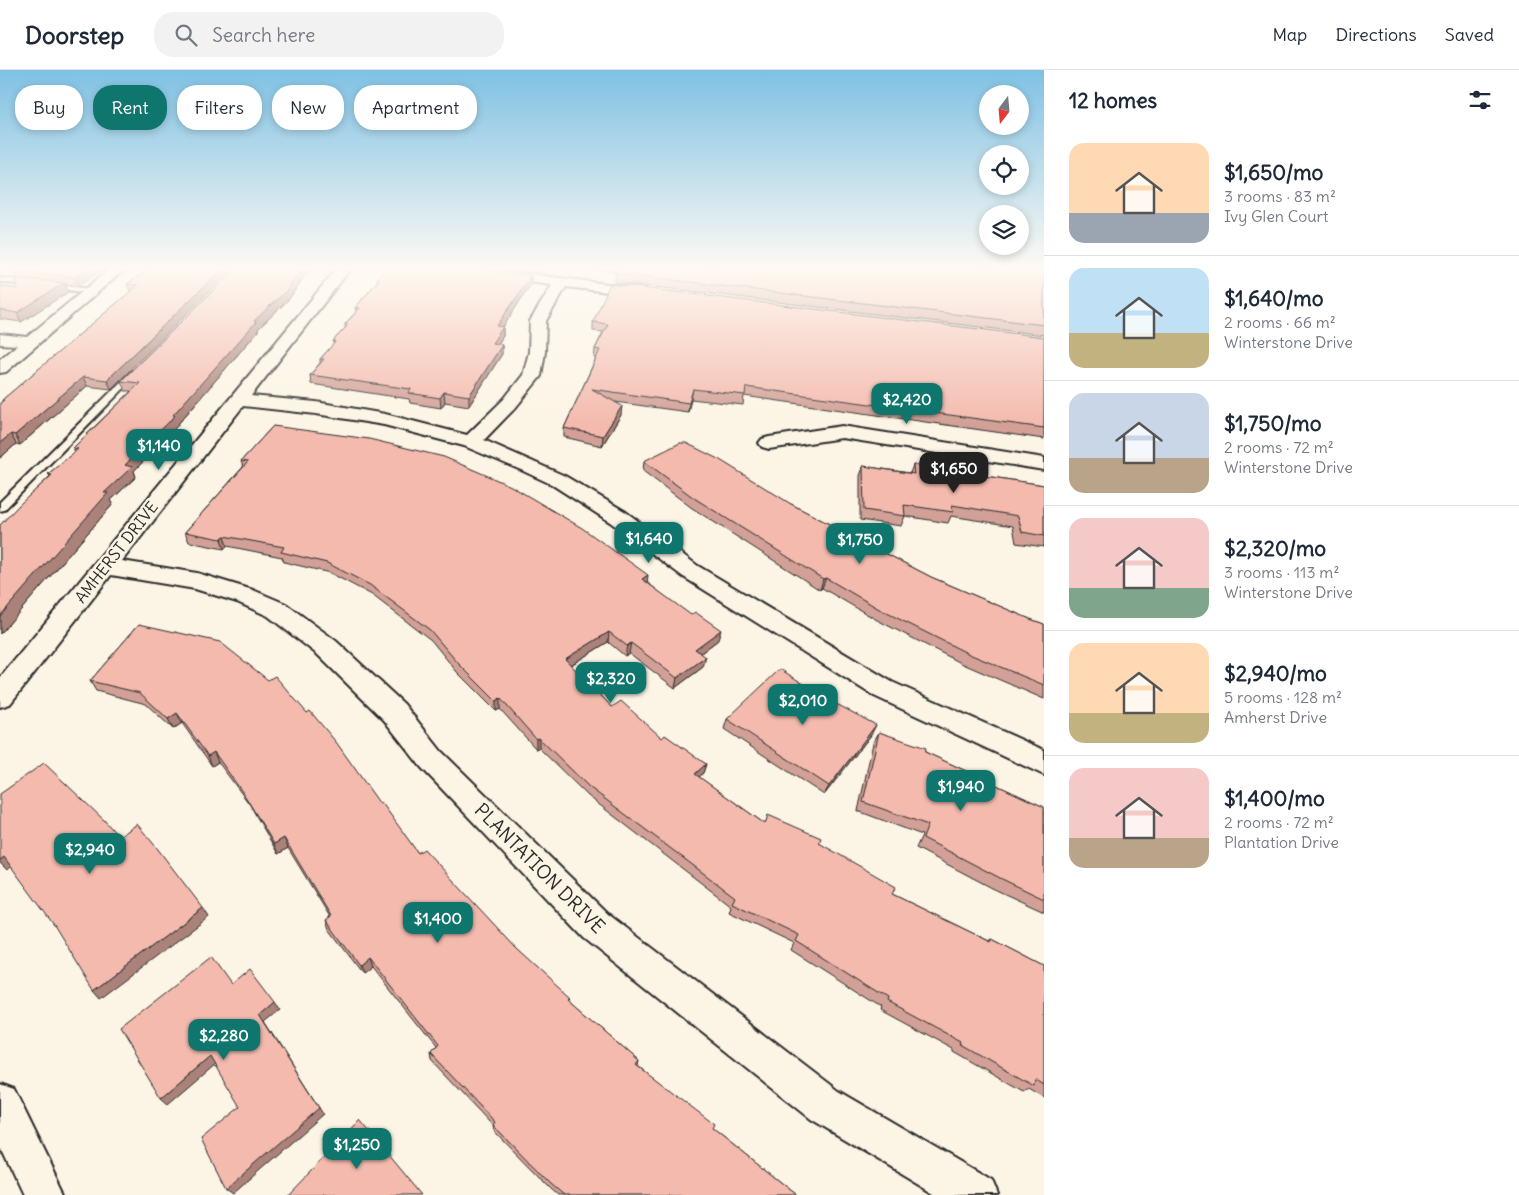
<!DOCTYPE html>
<meta charset="utf-8">
<style>
:root{--surface:#fff;--page:#f2f2f3;--text:#1f2937;--muted:#747a83;--line:#e0e1e3;--accent:#0f766e}
body{margin:0;font-family:Delius,sans-serif;background:var(--page);color:var(--text);height:100vh;display:flex;flex-direction:column;font-size:19px;white-space:nowrap}
*{box-sizing:border-box;margin:0}
p{font-size:16px;color:var(--muted)}
.icon{flex:none;width:28px;height:28px;fill:none;stroke:currentColor;stroke-width:2;stroke-linecap:round;stroke-linejoin:round}
.map{position:relative;flex:1;overflow:hidden}
.panel{display:flex;flex-direction:column;background:var(--surface);width:475px}
.panel>*{flex:none}
.hud{position:absolute;left:15px;top:15px;width:475px;height:45px;display:flex;gap:10px}
.needle{width:32px;rotate:196deg}
.tools{position:absolute;left:979px;top:15px;display:grid;gap:10px}
.tools a{display:grid;place-items:center;width:50px;height:50px;border-radius:50%;background:var(--surface);box-shadow:0 2px 8px #0003;font-size:25px}
.price{position:absolute;translate:-50% -42px;padding:0 11px;border-radius:10px;background:var(--accent);color:#fff;font-size:16px;line-height:32px;filter:drop-shadow(0 1px 2px #0008)}
.price::after{content:'';position:absolute;left:50%;top:30px;width:15px;height:11px;margin-left:-8px;background:inherit;clip-path:polygon(0 0,100% 0,50% 100%)}
.price.current{background:#222;color:#fff}
ul{padding:0;list-style:none}
li{display:flex;align-items:center;gap:15px;height:125px;padding:0 25px}
li+li{border-top:1px solid var(--line)}
li span{display:grid;place-items:center;flex:none;width:140px;height:100px;border-radius:15px;color:#555}
li>.icon{margin-inline-start:auto}
span .icon{width:60px;height:60px;fill:#fffc;stroke-width:1}
li b{font-size:21px}
h2{display:flex;justify-content:space-between;align-items:center;height:60px;padding:0 25px;font-size:21px}
.chip{padding:0 18px;border-radius:20px;background:var(--surface);box-shadow:0 2px 8px #0003;font-size:18px;line-height:45px}
.chip.current{background:var(--accent);color:#fff}
header{display:flex;align-items:center;gap:30px;box-sizing:border-box;height:70px;padding:0 25px;background:var(--surface);border-bottom:1px solid var(--line)}
header strong{font-size:24px}
nav{display:flex;gap:28px;margin-inline-start:auto;font-size:18px}
.search{width:350px;height:45px;background:var(--page);display:flex;align-items:center;gap:12px;box-sizing:border-box;padding:0 18px;border-radius:20px;color:var(--muted);font-size:19px}
main{display:flex;flex:1;min-height:0}
.map>svg:first-child{display:block}
.lines{fill:none;stroke-linecap:round;stroke-linejoin:round}
.lane-casing{stroke:#2b2b2b;stroke-width:4}
.street-casing{stroke:#2b2b2b;stroke-width:4}
.lane{fill:#fcf5e5;fill-rule:evenodd}
.street{fill:#fcf5e5;fill-rule:evenodd}
.wall{fill:#d2a096;stroke:#2b2b2b}
.shaded-wall{fill:#ab827a;stroke:#2b2b2b}
.building{fill:#f4baae;stroke:#2b2b2b}
.labels{text-anchor:middle;dominant-baseline:central;stroke-width:4.5;stroke-linejoin:round;paint-order:stroke}
.street-label{font-size:16px;fill:#2b2b2b;stroke:#fcf5e5}
.near-street-label{font-size:19px;fill:#2b2b2b;stroke:#fcf5e5}
</style>
<header>
<strong>Doorstep</strong>
<div class="search"><svg class="icon" aria-label="search" viewBox="0 0 24 24"><circle cx="10" cy="10" r="6"/><path d="M15 15l6 6"/></svg>Search here</div>
<nav><a>Map</a><a>Directions</a><a>Saved</a></nav>
</header>
<main>
<div class="map">
<svg width="1044" height="1125" viewBox="0 0 1044 1125">
<rect width="100%" height="100%" fill="#fcf5e5"/>
<filter id="ink" filterUnits="userSpaceOnUse"><feTurbulence type="fractalNoise" baseFrequency=".02" numOctaves="2"/><feDisplacementMap in="SourceGraphic" scale="10" xChannelSelector="R" yChannelSelector="G"/><feConvolveMatrix kernelMatrix="1 2 1 2 8 2 1 2 1" color-interpolation-filters="sRGB"/></filter>
<g filter="url(#ink)">
<g class="lines">
<defs>
<g id="lane">
<path d="M 0,208 L 91,219 L 95,221 L 91,223 L 0,212 Z"/>
<path d="M 132,301 L 139,303 L 4,440 L 0,441 L 0,432 Z"/>
</g>
<g id="street">
<path d="M 112,197 L 127,197 L 6,302 L 0,303 L 0,289 L 17,275 L 0,274 L 0,264 L 27,267 Z"/>
<path d="M 338,197 L 352,197 L 251,326 L 316,332 L 385,344 L 467,365 L 504,329 L 523,305 L 529,282 L 530,251 L 552,215 L 441,201 L 434,197 L 474,197 L 647,219 L 649,222 L 642,226 L 566,217 L 546,251 L 545,282 L 541,306 L 516,337 L 484,370 L 565,406 L 626,442 L 698,496 L 892,612 L 1044,680 L 1044,705 L 874,626 L 682,506 L 610,452 L 551,414 L 521,400 L 464,376 L 384,355 L 316,344 L 243,336 L 122,491 L 197,503 L 253,520 L 286,534 L 336,571 L 404,634 L 441,681 L 608,844 L 839,1021 L 991,1110 L 997,1125 L 937,1125 L 811,1049 L 584,868 L 421,697 L 384,650 L 318,585 L 268,546 L 237,532 L 195,519 L 111,505 L 10,634 L 0,637 L 0,608 Z"/>
<path d="M 842,356 L 1044,388 L 1044,400 L 842,368 L 769,379 L 762,377 L 759,373 L 762,369 L 769,367 Z"/>
<path d="M 0,1014 L 14,1019 L 66,1125 L 23,1125 L 0,1076 Z"/>
</g>
</defs>
<use href="#lane" class="lane-casing"/>
<use href="#street" class="street-casing"/>
<use href="#lane" class="lane"/>
<use href="#street" class="street"/>
</g>
<g class="wall">
<path d="M 152,197 L 111,319 L 87,316 L 20,375 L 16,374 L 0,388 L 2,331 L 2,330 L 130,222 L 127,214 Z"/>
<path d="M 237,197 L 313,197 L 304,207 L 289,229 L 258,259 L 258,261 L 178,354 L 178,355 L 134,401 L 136,407 L 111,430 L 113,434 L 0,564 L 0,455 L 50,406 L 48,404 L 75,382 L 73,378 L 131,321 L 125,321 L 121,311 Z"/>
<path d="M 490,197 L 543,197 L 539,203 Z"/>
<path d="M 574,197 L 1044,197 L 1044,265 L 615,212 L 616,202 Z"/>
<path d="M 14,200 L 103,200 L 78,216 L 65,214 L 68,222 L 21,252 L 0,249 L 0,216 L 18,219 L 18,208 Z"/>
<path d="M 531,206 L 531,214 L 503,257 L 503,266 L 498,274 L 502,275 L 502,284 L 469,336 L 445,332 L 441,338 L 410,333 L 409,329 L 311,314 L 310,305 L 320,293 L 320,289 L 334,274 L 333,271 L 345,258 L 345,254 L 356,242 L 355,238 L 377,212 L 377,208 Z"/>
<path d="M 593,252 L 1044,267 L 1044,369 L 744,326 L 743,335 L 691,329 L 688,342 L 615,332 L 621,345 L 602,376 L 564,367 L 564,358 L 596,288 L 594,288 L 595,279 L 603,262 L 593,261 Z"/>
<path d="M 273,356 L 647,512 L 718,570 L 701,583 L 703,597 L 675,618 L 629,583 L 625,586 L 608,572 L 571,595 L 612,637 L 662,668 L 706,694 L 703,703 L 699,707 L 765,754 L 819,773 L 892,824 L 989,871 L 992,869 L 1044,896 L 1044,1028 L 1029,1019 L 1024,1022 L 954,982 L 954,980 L 880,940 L 881,937 L 791,880 L 794,873 L 729,842 L 731,836 L 588,726 L 539,678 L 536,679 L 500,639 L 496,641 L 457,602 L 431,570 L 372,525 L 330,503 L 284,492 L 282,487 L 227,476 L 224,479 L 189,472 L 185,462 L 243,397 L 241,391 Z"/>
<path d="M 644,391 L 791,434 L 931,507 L 1030,549 L 1044,554 L 1044,629 L 963,594 L 877,550 L 822,518 L 820,520 L 692,438 L 643,401 Z"/>
<path d="M 913,395 L 1044,415 L 1044,477 L 1016,473 L 1013,456 L 951,446 L 948,453 L 905,446 L 901,456 L 860,450 L 860,406 L 863,396 L 910,403 Z"/>
<path d="M 139,554 L 380,734 L 418,783 L 569,930 L 639,991 L 638,996 L 712,1058 L 796,1125 L 558,1125 L 551,1119 L 494,1061 L 493,1056 L 432,991 L 431,984 L 436,978 L 371,896 L 362,903 L 329,859 L 326,850 L 330,847 L 288,778 L 278,784 L 250,735 L 218,692 L 212,696 L 182,653 L 173,659 L 146,634 L 96,621 L 90,611 Z"/>
<path d="M 727,649 L 871,665 L 824,725 L 724,659 Z"/>
<path d="M 879,662 L 925,682 L 1044,737 L 1044,842 L 994,819 L 916,778 L 922,765 L 858,741 L 873,673 Z"/>
</g>
<g class="shaded-wall">
<path d="M 91,197 L 102,197 L 103,200 L 78,216 L 75,207 Z"/>
<path d="M 224,197 L 234,197 L 111,319 L 107,310 Z"/>
<path d="M 303,197 L 313,197 L 304,207 L 289,229 L 258,259 L 258,261 L 178,354 L 178,355 L 134,401 L 136,407 L 111,430 L 113,434 L 0,564 L 0,546 L 104,423 L 125,395 L 173,345 L 254,251 Z"/>
<path d="M 539,197 L 543,197 L 539,203 Z"/>
<path d="M 531,206 L 531,214 L 503,257 L 503,266 L 492,283 L 492,273 L 497,256 Z"/>
<path d="M 64,213 L 68,222 L 21,252 L 17,243 Z"/>
<path d="M 502,275 L 502,284 L 469,336 L 469,326 Z"/>
<path d="M 83,307 L 87,316 L 20,375 L 15,365 Z"/>
<path d="M 693,319 L 691,329 L 688,342 L 689,333 Z"/>
<path d="M 444,322 L 445,332 L 441,338 L 440,328 Z"/>
<path d="M 622,336 L 621,345 L 602,376 L 603,366 Z"/>
<path d="M 11,364 L 16,374 L 0,388 L 0,373 Z"/>
<path d="M 224,466 L 227,476 L 224,479 L 221,469 Z"/>
<path d="M 648,505 L 647,515 L 642,509 Z"/>
<path d="M 826,508 L 822,518 L 820,520 L 823,509 Z"/>
<path d="M 721,560 L 718,570 L 693,589 L 695,579 Z"/>
<path d="M 609,562 L 608,572 L 564,599 L 565,589 Z"/>
<path d="M 631,573 L 629,583 L 625,586 L 627,576 Z"/>
<path d="M 706,587 L 703,597 L 675,618 L 677,608 Z"/>
<path d="M 500,628 L 500,639 L 496,641 L 496,631 Z"/>
<path d="M 177,643 L 182,653 L 173,659 L 168,649 Z"/>
<path d="M 876,655 L 871,665 L 824,725 L 829,716 Z"/>
<path d="M 539,668 L 539,678 L 536,679 L 536,669 Z"/>
<path d="M 214,682 L 218,692 L 212,696 L 208,686 Z"/>
<path d="M 706,694 L 703,703 L 693,714 L 695,704 Z"/>
<path d="M 284,768 L 288,778 L 278,784 L 274,774 Z"/>
<path d="M 4,787 L 13,796 L 7,800 L 0,793 L 0,790 Z"/>
<path d="M 203,838 L 209,847 L 101,928 L 94,920 Z"/>
<path d="M 368,887 L 371,896 L 362,903 L 359,895 Z"/>
<path d="M 275,932 L 280,940 L 265,952 L 323,1044 L 233,1123 L 226,1118 L 260,945 Z"/>
<path d="M 210,986 L 216,993 L 168,1034 L 161,1028 Z"/>
</g>
<g class="building">
<path d="M 14,197 L 91,197 L 75,207 L 14,200 Z"/>
<path d="M 152,197 L 224,197 L 107,310 L 83,307 L 15,365 L 11,364 L 0,373 L 0,333 L 4,330 L 2,330 L 138,215 L 127,214 Z"/>
<path d="M 237,197 L 303,197 L 287,220 L 254,251 L 256,252 L 173,345 L 175,346 L 125,395 L 132,397 L 104,423 L 108,423 L 0,546 L 0,455 L 20,434 L 52,405 L 48,404 L 78,379 L 73,378 L 140,313 L 121,311 Z"/>
<path d="M 388,197 L 461,197 L 531,206 L 497,256 L 503,257 L 492,273 L 502,275 L 469,326 L 444,322 L 440,328 L 409,323 L 411,319 L 310,305 L 324,289 L 320,289 L 336,271 L 333,271 L 348,255 L 345,254 L 360,238 L 355,238 L 380,209 L 377,208 Z"/>
<path d="M 618,197 L 1044,197 L 1044,255 L 615,203 Z"/>
<path d="M 16,208 L 64,213 L 17,243 L 0,240 L 0,216 L 18,219 Z"/>
<path d="M 610,214 L 1044,267 L 1044,358 L 746,317 L 745,325 L 693,319 L 689,333 L 592,319 L 622,336 L 603,366 L 564,358 L 600,280 L 595,279 L 608,254 L 593,252 Z"/>
<path d="M 273,356 L 369,369 L 444,387 L 511,416 L 582,458 L 648,505 L 642,509 L 691,545 L 695,542 L 721,560 L 695,579 L 706,587 L 677,608 L 631,573 L 627,576 L 609,562 L 565,589 L 612,637 L 621,631 L 662,668 L 665,665 L 706,694 L 695,704 L 765,754 L 768,745 L 821,768 L 819,773 L 896,817 L 892,824 L 991,872 L 992,869 L 1044,896 L 1044,1015 L 1035,1009 L 1034,1016 L 962,975 L 963,973 L 887,932 L 888,929 L 796,871 L 799,865 L 732,833 L 735,827 L 589,717 L 539,668 L 536,669 L 500,628 L 496,631 L 457,592 L 430,560 L 370,515 L 327,493 L 281,482 L 284,477 L 224,466 L 221,469 L 185,462 L 248,392 L 241,391 Z"/>
<path d="M 680,373 L 686,373 L 720,390 L 791,434 L 931,507 L 1030,549 L 1044,554 L 1044,615 L 969,584 L 881,540 L 826,508 L 823,509 L 694,428 L 644,391 Z"/>
<path d="M 913,395 L 1044,415 L 1044,466 L 1022,462 L 1018,446 L 952,435 L 953,442 L 904,435 L 905,446 L 864,440 L 863,396 L 914,404 Z"/>
<path d="M 139,554 L 220,572 L 268,610 L 275,606 L 307,643 L 310,641 L 336,672 L 380,734 L 382,733 L 418,783 L 424,779 L 517,879 L 570,927 L 568,929 L 639,991 L 636,995 L 714,1054 L 712,1058 L 796,1125 L 564,1125 L 551,1114 L 493,1055 L 495,1052 L 431,984 L 438,976 L 368,887 L 359,895 L 326,850 L 331,846 L 284,768 L 274,774 L 245,726 L 214,682 L 208,686 L 177,643 L 168,649 L 140,623 L 90,611 Z"/>
<path d="M 780,599 L 829,630 L 876,655 L 829,716 L 727,649 Z"/>
<path d="M 879,662 L 926,678 L 925,682 L 1044,737 L 1044,829 L 1002,809 L 923,768 L 928,755 L 863,732 Z"/>
<path d="M 44,693 L 105,751 L 119,767 L 137,754 L 157,778 L 203,838 L 94,920 L 54,855 L 4,787 L 0,790 L 0,724 Z"/>
<path d="M 211,887 L 231,915 L 250,899 L 275,932 L 260,945 L 319,1038 L 226,1118 L 201,1069 L 240,1037 L 210,986 L 161,1028 L 119,959 Z"/>
<path d="M 360,1050 L 422,1125 L 288,1125 Z"/>
</g>
</g>
<linearGradient id="sky" x2="0" y2="1"><stop stop-color="#7fc1e4"/><stop offset="0.56" stop-color="#fefaf3"/><stop offset="1" stop-color="#fefaf3" stop-opacity="0"/></linearGradient>
<rect width="1044" height="354" fill="url(#sky)"/>
<g class="labels">
<g class="street-label">
<text transform="translate(116 482) rotate(-52)">AMHERST DRIVE</text>
</g>
<g class="near-street-label">
<text transform="translate(540 798) rotate(45)">PLANTATION DRIVE</text>
</g>
</g>
</svg>
<div class="tools">
<a><svg class="needle" viewBox="-14 -14 28 28"><path d="M0-13l5 13h-10z" fill="#e53935"/><path d="M0 13l5-13h-10z" fill="#747a83"/></svg></a>
<a><svg class="icon" aria-label="locate" viewBox="0 0 24 24"><circle cx="12" cy="12" r="6"/><path d="M12 2v4M12 18v4M2 12h4M18 12h4"/></svg></a>
<a><svg class="icon" aria-label="layers" viewBox="0 0 24 24"><path d="M12 4l9 5-9 5-9-5zM3 14l9 5 9-5"/></svg></a>
</div>
<b class="price" style="left:907px;top:355px">$2,420</b>
<b class="price" style="left:159px;top:401px">$1,140</b>
<b class="price current" style="left:954px;top:424px">$1,650</b>
<b class="price" style="left:649px;top:494px">$1,640</b>
<b class="price" style="left:860px;top:495px">$1,750</b>
<b class="price" style="left:611px;top:634px">$2,320</b>
<b class="price" style="left:803px;top:656px">$2,010</b>
<b class="price" style="left:961px;top:742px">$1,940</b>
<b class="price" style="left:90px;top:805px">$2,940</b>
<b class="price" style="left:438px;top:874px">$1,400</b>
<b class="price" style="left:224px;top:991px">$2,280</b>
<b class="price" style="left:357px;top:1100px">$1,250</b>
<div class="hud">
<a class="chip">Buy</a>
<a class="chip current">Rent</a>
<a class="chip">Filters</a>
<a class="chip">New</a>
<a class="chip">Apartment</a>
</div>
</div>
<section class="panel">
<h2>12 homes<svg class="icon" aria-label="filters" viewBox="0 0 24 24"><path d="M4 7h16M4 17h16"/><circle cx="9" cy="7" r="2"/><circle cx="15" cy="17" r="2"/></svg></h2>
<ul>
<li><span style="background:linear-gradient(#ffd9b3 70%,#9aa5b1 0)"><svg class="icon" aria-label="home" viewBox="0 0 24 24"><path d="M3 11l9-7 9 7M6 9v11h12V9"/></svg></span><div><b>$1,650/mo</b><p>3 rooms · 83 m²</p><p>Ivy Glen Court</p></div></li>
<li><span style="background:linear-gradient(#bfe0f5 65%,#c2b280 0)"><svg class="icon" aria-label="home" viewBox="0 0 24 24"><path d="M3 11l9-7 9 7M6 9v11h12V9"/></svg></span><div><b>$1,640/mo</b><p>2 rooms · 66 m²</p><p>Winterstone Drive</p></div></li>
<li><span style="background:linear-gradient(#c9d6e8 65%,#b9a48a 0)"><svg class="icon" aria-label="home" viewBox="0 0 24 24"><path d="M3 11l9-7 9 7M6 9v11h12V9"/></svg></span><div><b>$1,750/mo</b><p>2 rooms · 72 m²</p><p>Winterstone Drive</p></div></li>
<li><span style="background:linear-gradient(#f6c9c9 70%,#7fa58c 0)"><svg class="icon" aria-label="home" viewBox="0 0 24 24"><path d="M3 11l9-7 9 7M6 9v11h12V9"/></svg></span><div><b>$2,320/mo</b><p>3 rooms · 113 m²</p><p>Winterstone Drive</p></div></li>
<li><span style="background:linear-gradient(#ffd9b3 70%,#c2b280 0)"><svg class="icon" aria-label="home" viewBox="0 0 24 24"><path d="M3 11l9-7 9 7M6 9v11h12V9"/></svg></span><div><b>$2,940/mo</b><p>5 rooms · 128 m²</p><p>Amherst Drive</p></div></li>
<li><span style="background:linear-gradient(#f6c9c9 70%,#b9a48a 0)"><svg class="icon" aria-label="home" viewBox="0 0 24 24"><path d="M3 11l9-7 9 7M6 9v11h12V9"/></svg></span><div><b>$1,400/mo</b><p>2 rooms · 72 m²</p><p>Plantation Drive</p></div></li>
</ul>
</section>
</main>
